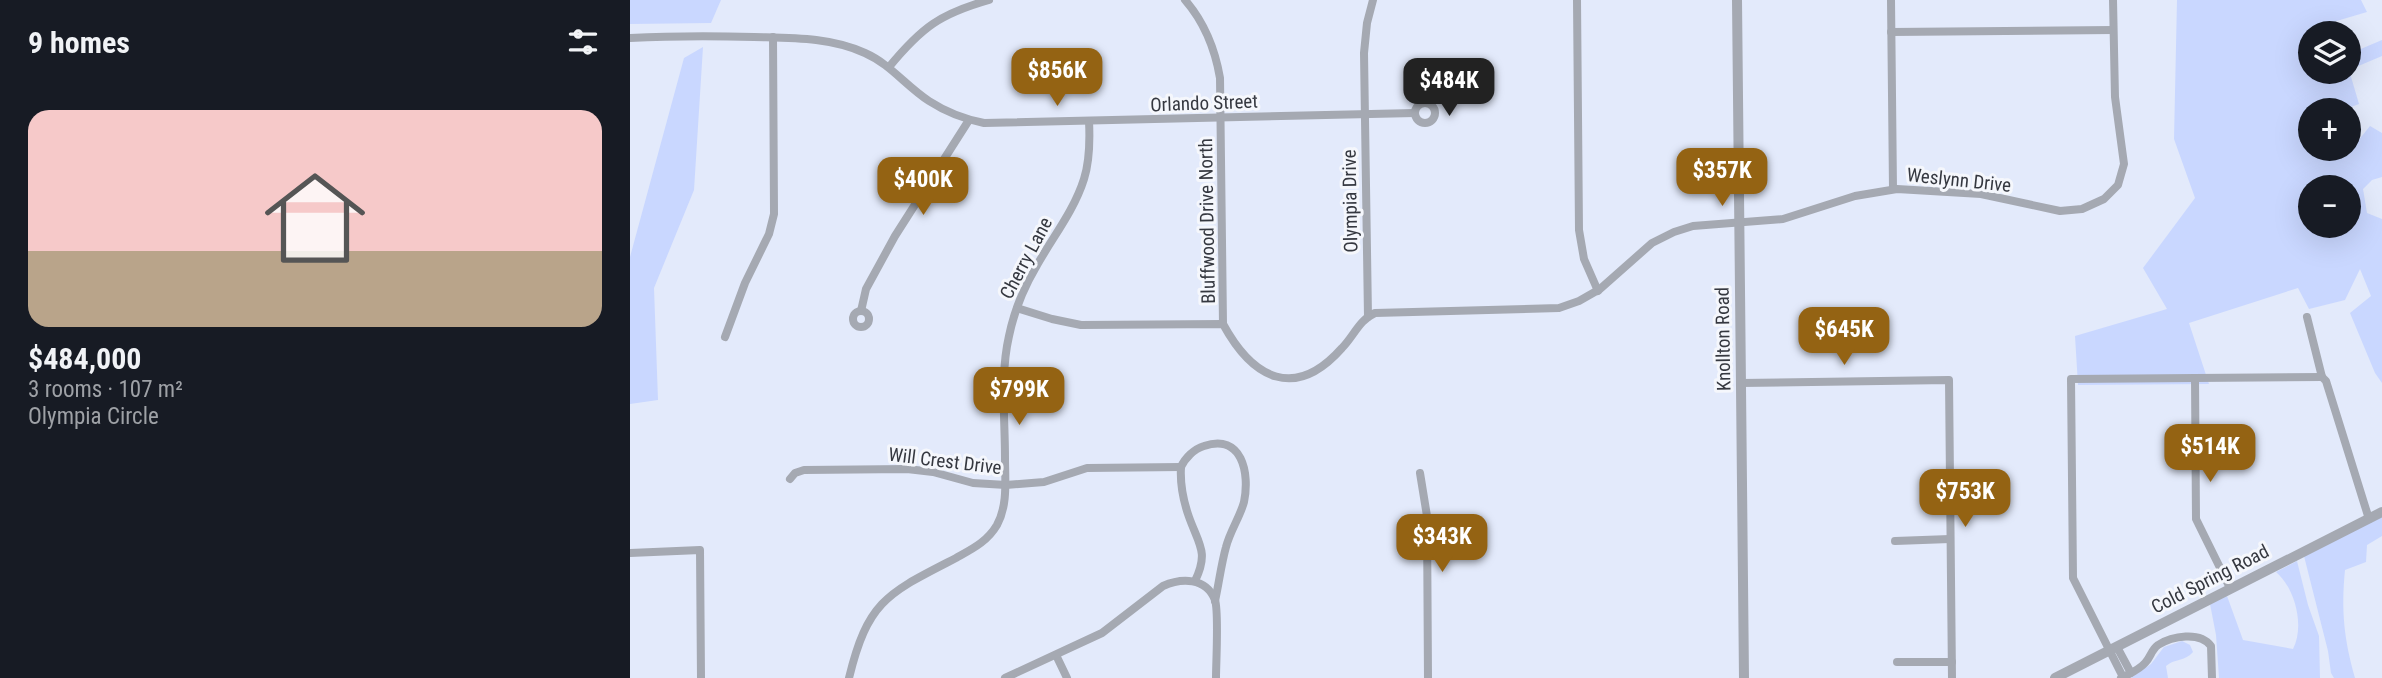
<!DOCTYPE html>
<meta charset="utf-8">
<style>
:root{--surface:#171b24;--page:#242831;--text:#f1f3f6;--muted:#9ea1a6;--accent:#946313}
body{margin:0;font-family:"Roboto Condensed",sans-serif;background:var(--page);color:var(--text);height:100vh;display:flex;flex-direction:column;font-size:26px;white-space:nowrap}
*{box-sizing:border-box;margin:0}
p{font-size:23px;color:var(--muted)}
.icon{flex:none;width:38px;height:38px;fill:none;stroke:currentColor;stroke-width:2;stroke-linecap:round;stroke-linejoin:round}
.map{position:relative;flex:1;overflow:hidden}
.sheet{display:flex;flex-direction:column;background:var(--surface);width:630px}
.sheet>*{flex:none}
.fabs{position:absolute;left:1668px;top:21px;display:grid;gap:14px}
.fabs a{display:grid;place-items:center;width:63px;height:63px;border-radius:50%;background:var(--surface);box-shadow:0 7px 28px #0002;font-size:35px}
.price{position:absolute;translate:-50% -60px;padding:0 16px;border-radius:14px;background:var(--accent);color:#fff;font-size:23px;line-height:46px;filter:drop-shadow(0 2px 4px #0008)}
.price::after{content:'';position:absolute;left:50%;top:42px;width:21px;height:16px;margin-left:-10px;background:inherit;clip-path:polygon(0 0,100% 0,50% 100%)}
.price.current{background:#222;color:#fff}
ul{padding:0;list-style:none}
li{display:grid;align-content:center;gap:14px;height:371px;padding:0 28px}
li span{display:grid;place-items:center;height:217px;border-radius:21px;color:#555}
li>.icon{margin-inline-start:auto}
span .icon{width:126px;height:126px;fill:#fffc;stroke-width:1}
li b{font-size:30px}
h2{display:flex;justify-content:space-between;align-items:center;height:84px;padding:0 28px;font-size:30px}
main{display:flex;flex:1;min-height:0}
.map>svg:first-child{display:block}
.green{fill:#c9d7ff;fill-rule:evenodd}
.lines{fill:none;stroke-linecap:round;stroke-linejoin:round}
.minor{stroke:#a5a9b2;stroke-width:8}
.tertiary{stroke:#a5a9b2;stroke-width:10}
.labels{text-anchor:middle;dominant-baseline:central;stroke-width:6;stroke-linejoin:round;paint-order:stroke}
.street-label{font-size:19px;fill:#353840;stroke:#f5f7fc}
</style>
<main>
<section class="sheet">
<h2>9 homes<svg class="icon" aria-label="filters" viewBox="0 0 24 24"><path d="M4 7h16M4 17h16"/><circle cx="9" cy="7" r="2"/><circle cx="15" cy="17" r="2"/></svg></h2>
<ul>
<li><span style="background:linear-gradient(#f6c9c9 65%,#b9a48a 0)"><svg class="icon" aria-label="home" viewBox="0 0 24 24"><path d="M3 11l9-7 9 7M6 9v11h12V9"/></svg></span><div><b>$484,000</b><p>3 rooms · 107 m²</p><p>Olympia Circle</p></div></li>
</ul>
</section>
<div class="map">
<svg width="1752" height="678" viewBox="0 0 1752 678">
<rect width="100%" height="100%" fill="#e3eafb"/>
<g class="green">
<path d="M 0,0 L 91,0 L 81,23 L 0,24 Z"/>
<path d="M 1547,0 L 1731,0 L 1737,12 L 1683,28 L 1683,33 L 1680,33 L 1680,72 L 1718,72 L 1719,54 L 1752,40 L 1752,56 L 1719,70 L 1729,104 L 1713,110 L 1680,110 L 1680,149 L 1718,149 L 1719,152 L 1740,126 L 1752,133 L 1752,177 L 1742,180 L 1733,189 L 1737,213 L 1752,219 L 1752,383 L 1745,373 L 1720,313 L 1741,296 L 1730,269 L 1715,300 L 1679,309 L 1668,288 L 1559,323 L 1579,384 L 1448,385 L 1445,336 L 1537,309 L 1513,268 L 1565,198 L 1544,139 ZM 1680,187 L 1718,187 L 1718,226 L 1680,226 Z"/>
<path d="M 73,47 L 64,190 L 24,288 L 28,400 L 0,404 L 0,257 L 54,58 Z"/>
<path d="M 1752,515 L 1752,536 L 1737,545 L 1736,562 L 1715,570 C 1711,611 1714,639 1725,678 L 1704,678 L 1701,673 L 1698,651 L 1674,556 Z"/>
<path d="M 1667,561 L 1678,605 L 1689,636 L 1690,678 L 1589,678 L 1586,635 L 1580,604 L 1597,596 L 1613,640 L 1663,649 C 1675,626 1665,588 1646,572 Z"/>
<path d="M 1552,641 L 1560,645 L 1563,652 C 1554,662 1546,658 1536,666 L 1538,678 L 1501,678 L 1521,664 L 1534,647 Z"/>
</g>
<g class="lines">
<g class="minor">
<path d="M 555,0 C 575,23 585,49 590,78 L 593,324"/>
<path d="M 947,0 L 949,230 L 954,259 L 968,291"/>
<path d="M 1261,0 L 1263,189"/>
<path d="M 1261,32 L 1483,30"/>
<path d="M 0,38 C 41,36 83,36 124,37 C 161,38 200,37 235,53 C 260,64 276,86 299,101 C 316,112 334,119 354,123 L 785,113"/>
<path d="M 259,67 C 292,27 310,14 359,0"/>
<circle cx="795" cy="113" r="10"/>
<path d="M 387,308 L 422,319 L 451,325 L 593,324 C 623,379 665,401 712,348 C 724,336 729,320 745,313 L 929,308 L 949,301 L 970,289 L 1022,243 L 1044,232 L 1063,226 L 1153,219 L 1225,196 L 1267,189 L 1351,194 L 1430,211 L 1452,209 L 1474,199 L 1488,185 L 1494,164 L 1485,97 L 1483,0"/>
<circle cx="231" cy="319" r="8"/>
<path d="M 231,311 L 236,289 L 265,236 L 339,120"/>
<path d="M 738,317 L 734,53 L 737,23 L 743,0"/>
<path d="M 1677,317 L 1692,377 L 1696,381 L 1739,519"/>
<path d="M 95,337 L 115,283 L 139,234 L 144,214 L 143,37"/>
<path d="M 1565,378 L 1566,519 L 1600,588"/>
<path d="M 1111,383 L 1319,380 L 1322,678"/>
<path d="M 790,473 L 797,516 L 798,678"/>
<path d="M 160,479 L 165,473 L 174,470 L 277,469 L 303,472 L 343,483 L 376,485 L 414,482 L 457,468 L 551,467"/>
<path d="M 1265,541 L 1320,539"/>
<path d="M 0,553 L 70,550 L 71,678"/>
<path d="M 565,581 C 579,552 569,545 559,517 C 554,503 550,483 551,467 C 555,458 564,449 574,446 C 612,433 620,473 614,502 C 610,517 600,531 596,547 C 591,565 589,583 585,601"/>
<path d="M 1487,647 L 1501,673"/>
<path d="M 426,655 L 437,678"/>
<path d="M 1267,662 L 1322,662"/>
<path d="M 1493,677 L 1443,578 L 1441,379 L 1692,377"/>
<path d="M 219,678 C 238,600 258,593 326,558 C 342,549 357,542 367,525 C 378,505 375,480 375,458 C 375,418 370,375 379,336 C 384,312 393,289 406,267 C 422,238 444,211 454,179 C 460,160 460,141 459,121"/>
<path d="M 375,678 L 472,633 L 533,586 C 551,578 576,577 585,600 C 589,612 586,662 586,678"/>
<path d="M 1491,678 C 1499,674 1509,670 1515,663 C 1521,657 1521,650 1528,645 C 1542,636 1570,631 1581,646 L 1582,678"/>
</g>
<g class="tertiary">
<path d="M 1107,0 L 1114,678"/>
<path d="M 1425,678 L 1752,512"/>
</g>
</g>
<g class="labels">
<g class="street-label">
<text transform="translate(574 103) rotate(-2)">Orlando Street</text>
<text transform="translate(1329 180) rotate(6)">Weslynn Drive</text>
<text transform="translate(720 201) rotate(-91)">Olympia Drive</text>
<text transform="translate(577 221) rotate(-91)">Bluffwood Drive North</text>
<text transform="translate(396 258) rotate(-62)">Cherry Lane</text>
<text transform="translate(1093 339) rotate(-91)">Knollton Road</text>
<text transform="translate(315 461) rotate(7)">Will Crest Drive</text>
<text transform="translate(1580 579) rotate(-27)">Cold Spring Road</text>
</g>
</g>
</svg>
<div class="fabs">
<a><svg class="icon" aria-label="layers" viewBox="0 0 24 24"><path d="M12 4l9 5-9 5-9-5zM3 14l9 5 9-5"/></svg></a>
<a>+</a>
<a>−</a>
</div>
<b class="price" style="left:427px;top:108px">$856K</b>
<b class="price current" style="left:819px;top:118px">$484K</b>
<b class="price" style="left:1092px;top:208px">$357K</b>
<b class="price" style="left:293px;top:217px">$400K</b>
<b class="price" style="left:1214px;top:367px">$645K</b>
<b class="price" style="left:389px;top:427px">$799K</b>
<b class="price" style="left:1580px;top:484px">$514K</b>
<b class="price" style="left:1335px;top:529px">$753K</b>
<b class="price" style="left:812px;top:574px">$343K</b>
</div>
</main>
